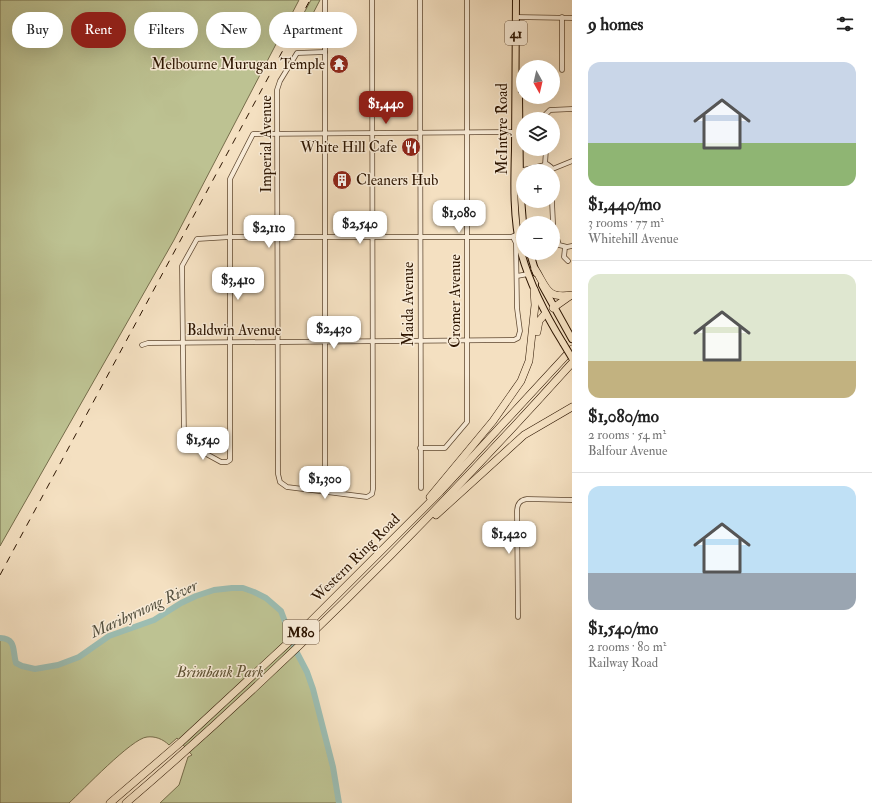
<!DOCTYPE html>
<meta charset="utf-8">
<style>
:root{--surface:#fff;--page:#f6f6f6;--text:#222;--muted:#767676;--line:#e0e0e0;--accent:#8f2418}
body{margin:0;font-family:"IM FELL Double Pica",serif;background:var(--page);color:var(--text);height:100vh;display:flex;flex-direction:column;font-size:15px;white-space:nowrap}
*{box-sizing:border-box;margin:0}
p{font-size:13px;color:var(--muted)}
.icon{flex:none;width:22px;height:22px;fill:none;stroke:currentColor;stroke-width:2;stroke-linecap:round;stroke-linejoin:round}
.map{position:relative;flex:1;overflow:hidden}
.side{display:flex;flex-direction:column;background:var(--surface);width:300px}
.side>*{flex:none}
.guide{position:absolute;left:12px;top:12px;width:380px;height:36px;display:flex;gap:8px}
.needle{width:26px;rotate:172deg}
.tools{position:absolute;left:516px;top:60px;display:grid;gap:8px}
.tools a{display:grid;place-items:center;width:44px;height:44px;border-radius:50%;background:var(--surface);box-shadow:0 4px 16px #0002;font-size:20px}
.price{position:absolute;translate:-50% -34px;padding:0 9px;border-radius:8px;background:#fff;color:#222;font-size:13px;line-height:26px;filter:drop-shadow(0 1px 2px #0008)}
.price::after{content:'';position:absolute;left:50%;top:24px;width:12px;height:9px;margin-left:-6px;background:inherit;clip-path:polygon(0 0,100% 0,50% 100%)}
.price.on{background:var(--accent);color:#fff}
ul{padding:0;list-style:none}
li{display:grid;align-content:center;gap:8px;height:212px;padding:0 16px}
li+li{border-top:1px solid var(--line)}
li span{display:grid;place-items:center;height:124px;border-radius:12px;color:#555}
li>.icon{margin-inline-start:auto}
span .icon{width:72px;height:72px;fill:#fffc;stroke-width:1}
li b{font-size:17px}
h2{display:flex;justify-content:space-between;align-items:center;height:48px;padding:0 16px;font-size:17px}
.chip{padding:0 14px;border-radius:18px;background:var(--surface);box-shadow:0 4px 16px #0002;font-size:14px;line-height:36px}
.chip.on{background:var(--accent);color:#fff}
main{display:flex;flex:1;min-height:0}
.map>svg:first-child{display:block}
.green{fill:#bdc292;stroke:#756c4a}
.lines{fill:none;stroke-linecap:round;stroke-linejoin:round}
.river{stroke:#9cbdb2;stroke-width:6}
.street-casing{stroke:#5f4831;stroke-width:5.5}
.primary-casing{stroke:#2d1501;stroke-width:8}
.highway-casing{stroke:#2d1501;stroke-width:8}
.street{stroke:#f8ebd7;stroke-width:4}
.primary{stroke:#f4e0c1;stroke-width:6}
.highway{stroke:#f4e0c1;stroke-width:7}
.rail{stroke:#2d1501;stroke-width:1;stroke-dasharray:7 7;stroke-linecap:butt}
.primary-bridge-casing{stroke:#2d1501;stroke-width:8;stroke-linecap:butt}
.primary-bridge{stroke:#f4e0c1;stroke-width:6}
.labels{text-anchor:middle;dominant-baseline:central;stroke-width:3;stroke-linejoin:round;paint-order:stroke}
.shield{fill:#f8ebd7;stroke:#6a5541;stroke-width:1}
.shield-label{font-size:14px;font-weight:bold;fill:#2d1501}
.poi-label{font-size:15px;fill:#2d1501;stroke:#f8ebd7;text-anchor:end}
.street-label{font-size:15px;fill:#2d1501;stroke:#f8ebd7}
.park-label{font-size:15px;font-style:italic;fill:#5f5234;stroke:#f8ebd7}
.water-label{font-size:16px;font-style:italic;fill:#54503f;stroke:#f8ebd7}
</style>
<main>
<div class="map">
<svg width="572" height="803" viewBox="0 0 572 803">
<rect width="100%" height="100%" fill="#f4e0c1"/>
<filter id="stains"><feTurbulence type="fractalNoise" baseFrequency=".005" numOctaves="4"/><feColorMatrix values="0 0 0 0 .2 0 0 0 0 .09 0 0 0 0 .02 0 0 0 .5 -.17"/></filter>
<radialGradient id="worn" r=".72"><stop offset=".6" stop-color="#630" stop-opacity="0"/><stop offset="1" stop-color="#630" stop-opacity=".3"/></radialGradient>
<g class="green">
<path d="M 0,0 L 299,0 L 174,240 L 0,546 Z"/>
<path d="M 311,0 L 320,0 L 307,25 L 299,22 Z"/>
<path d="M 232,588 L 243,588 L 254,592 L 266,598 L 281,611 L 296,651 L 307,672 L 313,689 L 333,767 L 339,803 L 160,803 L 179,785 L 188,757 L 192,755 L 177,738 L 169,745 C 163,739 155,736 147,737 C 132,738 82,791 69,803 L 0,803 L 0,638 C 17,639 12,650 16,663 L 22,666 L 35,669 L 58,665 L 79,657 L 109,636 L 154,620 L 181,603 L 196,596 L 214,590 Z"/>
</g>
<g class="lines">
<path class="river" d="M 0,638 C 17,639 12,650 16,663 L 22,666 L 35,669 L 58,665 L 79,657 L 109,636 L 154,620 L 181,603 L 196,596 L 214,590 L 232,588 L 243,588 L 254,592 L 266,598 L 281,611 L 296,651 L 307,672 L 313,689 L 333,767 L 339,803"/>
<defs>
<g id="street">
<path d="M 420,0 L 421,488"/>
<path d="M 516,17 L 572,18"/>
<path d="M 325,52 L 297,53 L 280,81 L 277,90 L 278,474 L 280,482 L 287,487 L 367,497 L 372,494 L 373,489 L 372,0"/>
<path d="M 562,70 L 562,17"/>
<path d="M 544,119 L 544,116 L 550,110 L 572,109"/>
<path d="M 517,132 L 253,134 L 230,179 L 230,460 L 227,462 L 221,462 L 190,445 L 184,440 L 182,266 L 197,239 L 230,237 L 511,237 L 518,234"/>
<path d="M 545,165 L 546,149"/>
<path d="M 550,170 L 572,161"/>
<path d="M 519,171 L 545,165"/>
<path d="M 546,171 L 544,167 L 547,164 L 551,167 L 549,171"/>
<path d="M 552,201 L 553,223"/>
<path d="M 553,225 L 559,245 L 567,247 L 572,246"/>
<path d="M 565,247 L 564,257 L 568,261"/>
<path d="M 517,276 L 528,274"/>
<path d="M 142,345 L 148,343 L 514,340 L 518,338 L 520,331 L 517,308 L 516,243 L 513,237"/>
<path d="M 420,448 L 445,448 L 467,422 L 467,0"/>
<path d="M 325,492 L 325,0"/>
<path d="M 518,617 L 517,512 C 517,505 519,500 527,499 L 572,500"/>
</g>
<g id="primary">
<path d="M 516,0 C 516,50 515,99 515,149 C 514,183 513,218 521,252 C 530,285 545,314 563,343"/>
<path d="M 519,96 L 520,185 L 523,223"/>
<path d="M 530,253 L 536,273"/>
<path d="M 542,285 L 572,339"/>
</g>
<g id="highway">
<path d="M 535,269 C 547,288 546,299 572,295"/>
<path d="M 553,308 L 570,296"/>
<path d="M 537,332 L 539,321 L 545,314"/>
<path d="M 430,497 L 493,421 L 521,381 L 529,361 L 535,305 L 534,290"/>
<path d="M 436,515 L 524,435 L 572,407"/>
<path d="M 110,803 L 181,742 L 303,629 L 440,492 L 572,349"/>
<path d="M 126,803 C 285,667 432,518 572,363"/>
</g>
</defs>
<use href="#street" class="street-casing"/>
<use href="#primary" class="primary-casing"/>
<use href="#highway" class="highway-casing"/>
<use href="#street" class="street"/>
<use href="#primary" class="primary"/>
<use href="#highway" class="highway"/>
<path class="rail" d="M 0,575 L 310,0"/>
<defs>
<path id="primary-bridge" d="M 563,343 L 572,358"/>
</defs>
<use href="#primary-bridge" class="primary-bridge-casing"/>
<use href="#primary-bridge" class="primary-bridge"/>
</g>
<defs>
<symbol id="temple-disc" viewBox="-11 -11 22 22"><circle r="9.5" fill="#8f2418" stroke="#f8ebd7"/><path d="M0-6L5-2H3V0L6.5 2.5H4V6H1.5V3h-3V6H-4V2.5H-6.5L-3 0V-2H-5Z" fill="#fff"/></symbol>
<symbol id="restaurant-disc" viewBox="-11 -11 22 22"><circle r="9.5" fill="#8f2418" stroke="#f8ebd7"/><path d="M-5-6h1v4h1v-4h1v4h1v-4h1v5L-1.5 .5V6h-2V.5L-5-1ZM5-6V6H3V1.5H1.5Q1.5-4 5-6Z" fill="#fff"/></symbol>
<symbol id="building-disc" viewBox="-11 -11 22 22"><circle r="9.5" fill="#8f2418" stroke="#f8ebd7"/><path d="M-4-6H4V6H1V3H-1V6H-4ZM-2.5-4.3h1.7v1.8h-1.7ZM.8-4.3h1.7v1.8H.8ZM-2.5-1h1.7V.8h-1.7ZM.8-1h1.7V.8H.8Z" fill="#fff"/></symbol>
</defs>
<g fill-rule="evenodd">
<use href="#temple-disc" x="328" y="53" width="22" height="22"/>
<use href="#restaurant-disc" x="400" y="136" width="22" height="22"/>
<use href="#building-disc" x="331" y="169" width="22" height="22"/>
</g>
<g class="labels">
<g class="shield">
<rect x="505" y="21" width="22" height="24" rx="3"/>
<rect x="283" y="620" width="36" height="24" rx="3"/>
</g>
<g class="shield-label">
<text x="516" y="33">41</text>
<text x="301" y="632">M80</text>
</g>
<g class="poi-label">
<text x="325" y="64">Melbourne Murugan Temple</text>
<text x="397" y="147">White Hill Cafe</text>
<text x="356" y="180" text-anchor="start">Cleaners Hub</text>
</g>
<g class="street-label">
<text transform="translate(502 129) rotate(-90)">McIntyre Road</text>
<text transform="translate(266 144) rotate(-90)">Imperial Avenue</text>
<text transform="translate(455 301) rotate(-90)">Cromer Avenue</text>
<text transform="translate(408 304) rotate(-90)">Maida Avenue</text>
<text x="234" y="330">Baldwin Avenue</text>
<text transform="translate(356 558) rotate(-45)">Western Ring Road</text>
</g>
<g class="park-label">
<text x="220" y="672">Brimbank Park</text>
</g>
<g class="water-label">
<text transform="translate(144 609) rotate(-25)">Maribyrnong River</text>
</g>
</g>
<rect width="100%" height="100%" filter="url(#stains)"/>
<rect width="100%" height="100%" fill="url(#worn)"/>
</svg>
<div class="tools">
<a><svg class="needle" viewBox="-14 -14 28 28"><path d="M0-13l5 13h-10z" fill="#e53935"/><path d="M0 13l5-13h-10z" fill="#767676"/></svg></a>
<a><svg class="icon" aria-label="layers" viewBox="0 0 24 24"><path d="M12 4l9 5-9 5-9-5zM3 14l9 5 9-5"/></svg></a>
<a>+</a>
<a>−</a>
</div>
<b class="price on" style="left:386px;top:125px">$1,440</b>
<b class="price" style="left:459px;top:234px">$1,080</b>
<b class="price" style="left:360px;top:245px">$2,540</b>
<b class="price" style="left:269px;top:249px">$2,110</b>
<b class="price" style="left:238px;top:301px">$3,410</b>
<b class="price" style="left:334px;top:350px">$2,430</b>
<b class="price" style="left:203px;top:461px">$1,540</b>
<b class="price" style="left:325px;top:500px">$1,300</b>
<b class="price" style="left:509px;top:555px">$1,420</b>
<div class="guide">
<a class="chip">Buy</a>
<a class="chip on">Rent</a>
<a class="chip">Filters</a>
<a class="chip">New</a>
<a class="chip">Apartment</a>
</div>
</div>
<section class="side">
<h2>9 homes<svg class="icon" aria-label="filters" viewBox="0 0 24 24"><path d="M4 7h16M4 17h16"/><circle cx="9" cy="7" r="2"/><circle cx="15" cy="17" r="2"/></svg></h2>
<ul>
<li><span style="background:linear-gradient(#c9d6e8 65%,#8fb573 0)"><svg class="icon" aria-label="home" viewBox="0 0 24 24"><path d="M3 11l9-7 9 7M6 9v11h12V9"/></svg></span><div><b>$1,440/mo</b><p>3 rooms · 77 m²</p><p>Whitehill Avenue</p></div></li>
<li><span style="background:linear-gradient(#dfe7d0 70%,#c2b280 0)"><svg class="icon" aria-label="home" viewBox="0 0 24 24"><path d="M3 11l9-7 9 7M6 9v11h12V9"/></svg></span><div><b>$1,080/mo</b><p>2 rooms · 54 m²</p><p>Balfour Avenue</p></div></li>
<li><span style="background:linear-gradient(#bfe0f5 70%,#9aa5b1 0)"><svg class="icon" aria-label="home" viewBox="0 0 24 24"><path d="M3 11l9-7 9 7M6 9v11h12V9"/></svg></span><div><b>$1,540/mo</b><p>2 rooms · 80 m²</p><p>Railway Road</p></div></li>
</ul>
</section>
</main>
